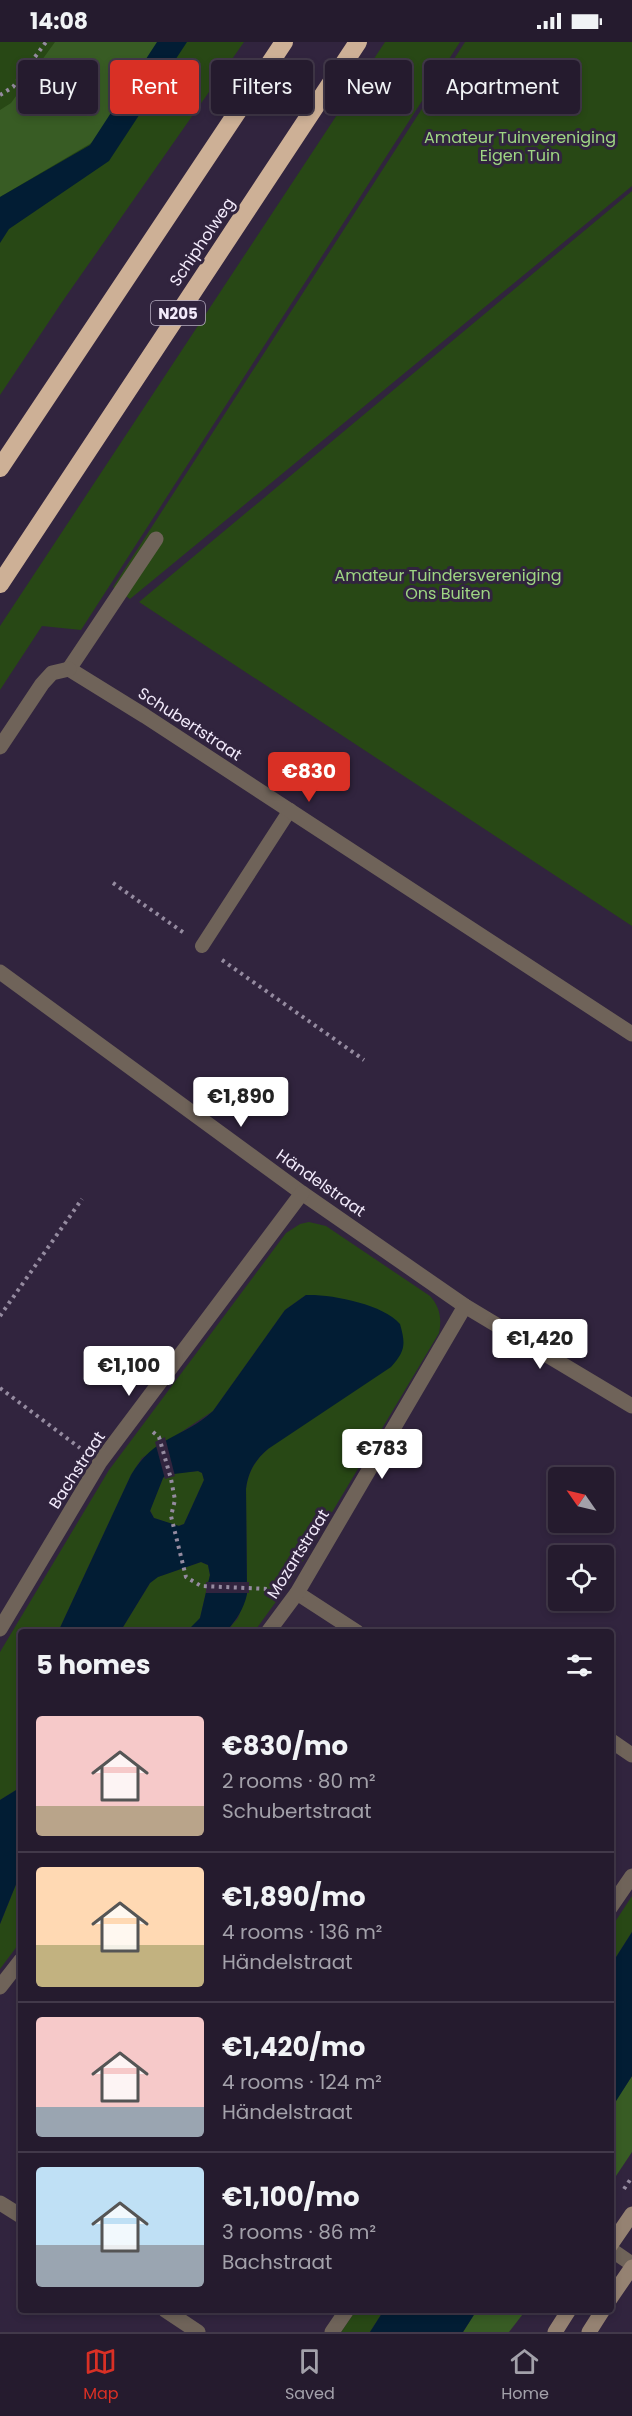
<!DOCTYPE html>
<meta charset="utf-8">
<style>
:root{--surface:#251b2e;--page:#31283a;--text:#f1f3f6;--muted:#a3a1aa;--line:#42394a;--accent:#d93025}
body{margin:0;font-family:Poppins,sans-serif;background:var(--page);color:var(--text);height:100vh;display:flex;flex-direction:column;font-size:22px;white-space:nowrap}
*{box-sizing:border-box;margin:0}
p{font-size:20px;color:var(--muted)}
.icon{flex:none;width:33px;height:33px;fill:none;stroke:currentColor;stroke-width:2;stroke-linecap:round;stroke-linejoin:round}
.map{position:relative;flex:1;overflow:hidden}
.sheet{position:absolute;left:18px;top:1587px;width:596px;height:684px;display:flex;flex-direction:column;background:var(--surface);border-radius:6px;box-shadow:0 3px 9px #0003,0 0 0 2px var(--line)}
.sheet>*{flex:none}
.hud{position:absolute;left:18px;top:18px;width:597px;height:54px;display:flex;gap:12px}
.needle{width:39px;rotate:304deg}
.controls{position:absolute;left:548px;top:1425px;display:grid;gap:12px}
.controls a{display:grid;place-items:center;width:66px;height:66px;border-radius:6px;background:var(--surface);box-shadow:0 3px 9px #0003,0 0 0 2px var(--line);font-size:30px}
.price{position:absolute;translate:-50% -51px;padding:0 14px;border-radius:6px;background:#fff;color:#222;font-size:20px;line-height:39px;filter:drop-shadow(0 2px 3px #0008)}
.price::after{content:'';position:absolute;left:50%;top:36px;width:18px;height:14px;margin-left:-9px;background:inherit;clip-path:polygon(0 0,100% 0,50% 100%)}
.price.on{background:var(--accent);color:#fff}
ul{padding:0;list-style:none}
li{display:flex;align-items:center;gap:18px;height:150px;padding:0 18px}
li+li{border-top:2px solid var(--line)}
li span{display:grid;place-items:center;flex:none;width:168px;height:120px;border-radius:6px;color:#555}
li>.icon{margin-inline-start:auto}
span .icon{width:72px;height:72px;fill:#fffc;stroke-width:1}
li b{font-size:26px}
h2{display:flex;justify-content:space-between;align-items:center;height:72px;padding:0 18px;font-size:26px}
.chip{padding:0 21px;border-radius:6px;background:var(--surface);box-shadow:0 3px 9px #0003,0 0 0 2px var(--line);font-size:21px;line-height:54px}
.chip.on{background:var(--accent);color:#fff}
.status{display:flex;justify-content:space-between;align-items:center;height:42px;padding:0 30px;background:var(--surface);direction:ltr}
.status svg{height:16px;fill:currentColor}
.dock{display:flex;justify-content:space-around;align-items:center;height:84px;border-top:2px solid var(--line);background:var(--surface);font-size:16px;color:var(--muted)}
.dock a{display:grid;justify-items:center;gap:3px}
.dock .on{color:var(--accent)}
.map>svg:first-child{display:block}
.green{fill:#284815}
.forest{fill:#385c24}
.water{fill:#021d34;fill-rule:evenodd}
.pier{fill:#31243e}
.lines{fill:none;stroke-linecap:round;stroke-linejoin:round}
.path{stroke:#958ba0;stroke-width:4;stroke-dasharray:3 4.5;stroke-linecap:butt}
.lane{stroke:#6f6359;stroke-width:14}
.street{stroke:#6f6359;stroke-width:15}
.secondary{stroke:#958272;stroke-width:15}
.highway{stroke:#cdb096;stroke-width:18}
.labels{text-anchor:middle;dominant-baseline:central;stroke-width:6;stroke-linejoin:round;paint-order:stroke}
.shield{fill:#31243e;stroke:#b8afc2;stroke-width:1.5}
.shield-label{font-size:15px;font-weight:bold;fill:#f2eafb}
.park-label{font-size:16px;fill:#9ed583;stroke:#31243e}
.street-label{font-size:16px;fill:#f2eafb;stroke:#31243e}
</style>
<div class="status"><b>14:08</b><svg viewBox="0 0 49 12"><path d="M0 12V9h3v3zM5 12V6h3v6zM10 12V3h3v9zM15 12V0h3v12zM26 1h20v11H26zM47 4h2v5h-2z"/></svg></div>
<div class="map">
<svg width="632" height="2290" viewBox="0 0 632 2290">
<rect width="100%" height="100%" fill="#31243e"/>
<g class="green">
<path d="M 0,0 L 244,0 L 62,260 L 0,353 Z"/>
<path d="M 385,0 L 460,0 L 81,588 L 42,584 L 0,648 L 0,584 Z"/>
<path d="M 465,0 L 632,0 L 632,144 L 130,557 L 113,545 Z"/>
<path d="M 632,149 L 632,884 L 139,560 Z"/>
<path d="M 309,1180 L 326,1184 L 430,1254 C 440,1265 442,1277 439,1291 L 291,1539 L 254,1590 L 226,1590 L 238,1576 L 247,1552 L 246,1447 C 248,1430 255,1418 268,1407 L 306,1253 L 285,1268 L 213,1369 L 142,1416 L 131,1433 L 58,1590 L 21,1590 L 21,1745 L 0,1758 L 0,1610 L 109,1428 L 286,1191 L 300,1182 Z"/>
<path d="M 198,1429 L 202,1431 L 204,1438 L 184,1482 L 178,1484 L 154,1476 L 150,1468 L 163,1436 L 166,1432 Z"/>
<path d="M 201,1520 L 208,1523 L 210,1533 L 200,1576 L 195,1583 L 186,1590 L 120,1590 L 150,1541 L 157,1535 Z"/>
<path d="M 21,1830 L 21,1899 L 0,1927 L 0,1882 Z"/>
<path d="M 632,1854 L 632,1890 L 611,1923 L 611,1886 Z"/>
<path d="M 356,2268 L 384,2268 L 370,2290 L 341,2290 Z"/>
</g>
<g class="forest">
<path d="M 55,0 L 158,0 L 93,100 L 0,155 L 0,68 L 11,61 Z"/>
<path d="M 632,2034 L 632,2110 L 616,2134 L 611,2130 L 610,2067 Z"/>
<path d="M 477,2268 L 526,2268 L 509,2290 L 463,2290 Z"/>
</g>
<g class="water">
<path d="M 157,0 L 187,0 L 109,119 L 9,187 L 0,201 L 0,155 L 90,103 Z"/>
<path d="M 306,1253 C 331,1252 383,1262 400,1282 C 406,1303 405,1309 391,1325 L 268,1407 C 255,1418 248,1430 246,1447 L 247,1552 C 244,1567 236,1578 226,1590 L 186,1590 L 200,1576 L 210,1533 L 208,1523 L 201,1520 L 158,1535 L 150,1541 L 120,1590 L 58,1590 L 131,1433 C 155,1393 182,1397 213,1369 L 285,1268 ZM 198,1429 L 202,1431 L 204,1438 L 184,1482 L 179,1484 L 154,1476 L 150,1469 L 163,1436 L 166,1433 Z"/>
<path d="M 21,1745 L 21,1830 L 0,1882 L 0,1758 Z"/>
<path d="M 632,1890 L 632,2034 L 611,2067 L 611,1923 Z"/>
<path d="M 384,2268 L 477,2268 L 463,2290 L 370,2290 Z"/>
</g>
<g class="pier">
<path d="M 165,1395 L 175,1434 L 165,1437 L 155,1400 Z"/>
<rect x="206" y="1540" width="43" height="11"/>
</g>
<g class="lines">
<g class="path">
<path d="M 0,53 L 13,45 L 46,0"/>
<path d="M 113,841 L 184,891"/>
<path d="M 222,918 L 364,1018"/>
<path d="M 0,1274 L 82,1157"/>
<path d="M 0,1346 L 80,1406"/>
<path d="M 153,1390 L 159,1395 L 171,1437 L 175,1458 L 171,1474 L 186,1535 L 201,1544 L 269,1547"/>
<path d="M 624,2147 L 632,2135"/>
</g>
<path class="lane" d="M 202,904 L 290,768"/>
<g class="street">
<path d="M 156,497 L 69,627 L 145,674 L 632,992"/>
<path d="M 0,705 L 42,642 L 52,631 L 69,627"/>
<path d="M 0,930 L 302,1151 L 465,1264 L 632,1364"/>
<path d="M 297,1551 L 357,1590"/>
<path d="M 0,1587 L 100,1420 L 302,1151"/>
<path d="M 268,1590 L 297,1551 L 465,1264"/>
<path d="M 610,1698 L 632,1713"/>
<path d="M 610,1866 L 632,1834"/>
<path d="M 0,1945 L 21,1918"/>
<path d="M 0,2161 L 21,2174"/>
<path d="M 610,2207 L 632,2222"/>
<path d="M 165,2268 L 198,2290"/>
<path d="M 332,2290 L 347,2268"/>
</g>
<g class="secondary">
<path d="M 610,2204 L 632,2172"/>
<path d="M 610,2257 L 632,2225"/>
<path d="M 555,2290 L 569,2268"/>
<path d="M 589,2290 L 603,2268"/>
</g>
<g class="highway">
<path d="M 0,426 L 284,0"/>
<path d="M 0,542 L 358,0"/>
</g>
</g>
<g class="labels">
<rect class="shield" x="151" y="259" width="54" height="24" rx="4.5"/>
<g class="shield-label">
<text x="178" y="271">N205</text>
</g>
<g class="park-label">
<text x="520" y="95">Amateur Tuinvereniging<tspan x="520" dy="18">Eigen Tuin</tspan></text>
<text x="448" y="533">Amateur Tuindersvereniging<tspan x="448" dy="18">Ons Buiten</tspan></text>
</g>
<g class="street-label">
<text transform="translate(202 200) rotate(-56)">Schipholweg</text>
<text transform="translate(190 682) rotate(33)">Schubertstraat</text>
<text transform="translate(321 1141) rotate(35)">Händelstraat</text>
<text transform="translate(77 1428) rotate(-57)">Bachstraat</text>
<text transform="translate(298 1512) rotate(-58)">Mozartstraat</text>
</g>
</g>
</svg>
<div class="controls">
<a><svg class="needle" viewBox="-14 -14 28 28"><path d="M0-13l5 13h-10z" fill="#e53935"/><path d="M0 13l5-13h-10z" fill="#a3a1aa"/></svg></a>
<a><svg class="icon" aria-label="locate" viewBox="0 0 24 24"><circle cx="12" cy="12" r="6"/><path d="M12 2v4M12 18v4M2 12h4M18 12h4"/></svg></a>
</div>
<b class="price on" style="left:309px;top:761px">€830</b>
<b class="price" style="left:241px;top:1086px">€1,890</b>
<b class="price" style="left:540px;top:1328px">€1,420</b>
<b class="price" style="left:129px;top:1355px">€1,100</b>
<b class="price" style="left:382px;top:1438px">€783</b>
<div class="hud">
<a class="chip">Buy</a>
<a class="chip on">Rent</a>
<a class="chip">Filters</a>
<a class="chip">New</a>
<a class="chip">Apartment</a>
</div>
<section class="sheet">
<h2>5 homes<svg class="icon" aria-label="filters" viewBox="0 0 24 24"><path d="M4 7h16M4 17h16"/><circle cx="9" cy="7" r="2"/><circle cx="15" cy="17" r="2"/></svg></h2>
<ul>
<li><span style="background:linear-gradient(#f6c9c9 75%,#b9a48a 0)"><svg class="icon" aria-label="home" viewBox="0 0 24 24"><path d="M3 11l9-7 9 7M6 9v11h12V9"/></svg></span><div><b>€830/mo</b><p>2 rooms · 80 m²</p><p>Schubertstraat</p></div></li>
<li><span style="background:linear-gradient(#ffd9b3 65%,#c2b280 0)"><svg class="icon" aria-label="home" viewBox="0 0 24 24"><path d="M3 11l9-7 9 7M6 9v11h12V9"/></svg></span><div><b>€1,890/mo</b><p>4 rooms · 136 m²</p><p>Händelstraat</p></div></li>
<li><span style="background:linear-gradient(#f6c9c9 75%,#9aa5b1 0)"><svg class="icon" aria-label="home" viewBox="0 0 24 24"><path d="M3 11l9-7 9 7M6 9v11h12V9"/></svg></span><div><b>€1,420/mo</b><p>4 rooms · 124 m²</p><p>Händelstraat</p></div></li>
<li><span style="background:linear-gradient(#bfe0f5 65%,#9aa5b1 0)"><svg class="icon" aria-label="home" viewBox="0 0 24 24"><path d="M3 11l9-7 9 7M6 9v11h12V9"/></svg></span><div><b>€1,100/mo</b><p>3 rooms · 86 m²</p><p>Bachstraat</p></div></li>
</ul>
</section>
</div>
<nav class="dock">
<a class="on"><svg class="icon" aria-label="map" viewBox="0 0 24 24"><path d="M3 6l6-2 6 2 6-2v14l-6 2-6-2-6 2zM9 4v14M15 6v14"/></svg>Map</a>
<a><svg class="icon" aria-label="saved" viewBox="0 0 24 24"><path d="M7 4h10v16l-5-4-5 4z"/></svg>Saved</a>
<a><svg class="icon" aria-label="home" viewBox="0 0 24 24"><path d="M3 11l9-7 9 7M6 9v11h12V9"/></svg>Home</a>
</nav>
